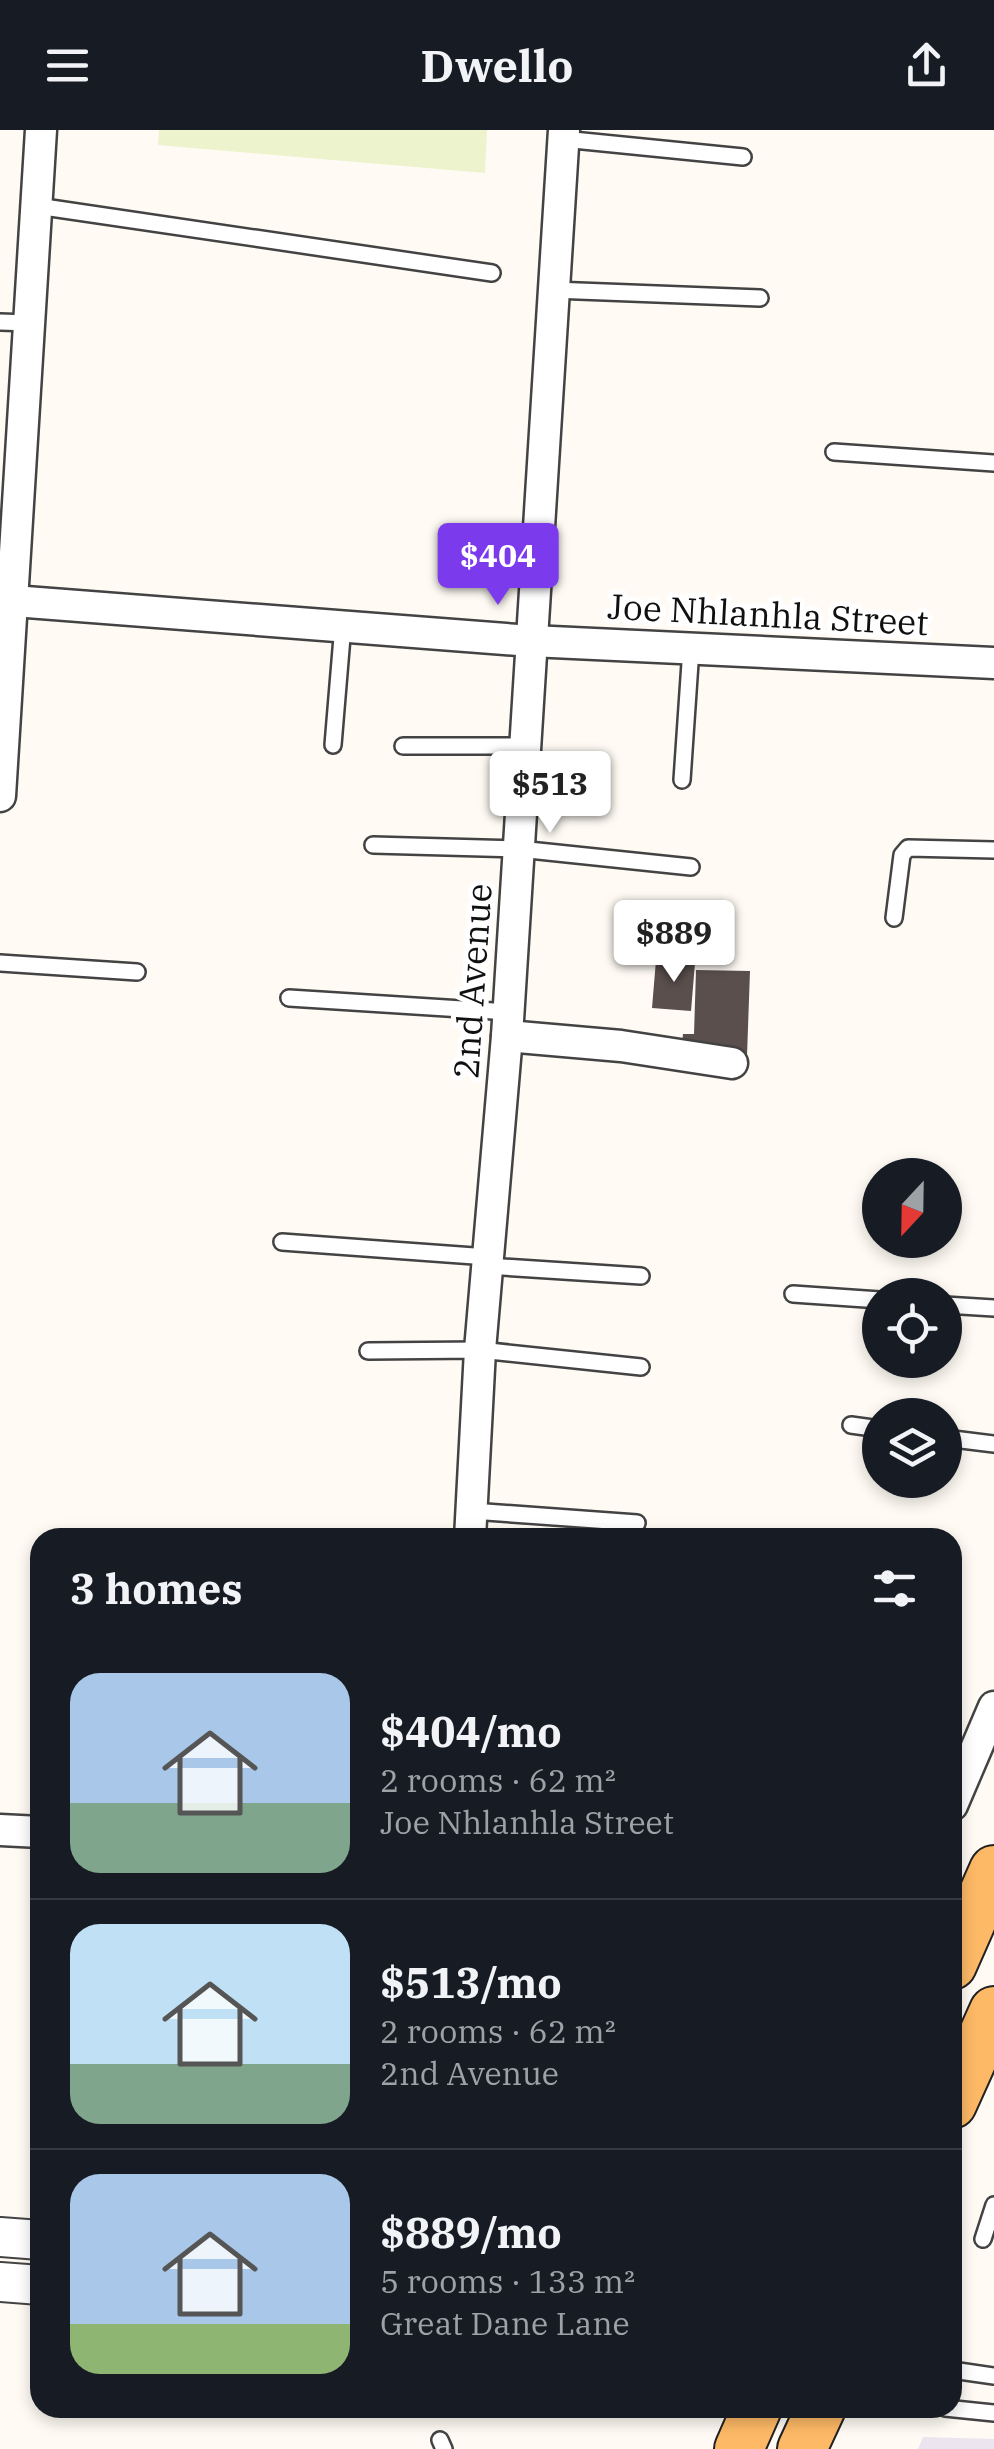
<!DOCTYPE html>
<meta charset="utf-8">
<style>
:root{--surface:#171b24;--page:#242831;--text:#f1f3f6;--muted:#9ea1a6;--line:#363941;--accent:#7c3aed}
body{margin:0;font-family:"IBM Plex Serif",serif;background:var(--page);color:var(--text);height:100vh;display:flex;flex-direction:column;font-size:38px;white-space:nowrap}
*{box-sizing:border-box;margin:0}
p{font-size:32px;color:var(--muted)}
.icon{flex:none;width:55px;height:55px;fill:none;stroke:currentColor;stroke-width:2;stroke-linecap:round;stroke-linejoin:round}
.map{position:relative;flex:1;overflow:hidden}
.sheet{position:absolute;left:30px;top:1398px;width:932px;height:890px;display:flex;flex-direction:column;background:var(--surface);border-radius:30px;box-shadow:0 5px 15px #0003}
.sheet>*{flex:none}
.needle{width:65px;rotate:202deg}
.buttons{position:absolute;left:862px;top:1028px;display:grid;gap:20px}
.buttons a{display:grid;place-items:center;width:100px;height:100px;border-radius:50%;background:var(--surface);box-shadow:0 5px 15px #0003;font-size:50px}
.price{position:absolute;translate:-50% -85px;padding:0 22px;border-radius:10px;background:#fff;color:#222;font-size:32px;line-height:65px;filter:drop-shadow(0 2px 5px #0008)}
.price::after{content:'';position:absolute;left:50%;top:60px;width:30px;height:22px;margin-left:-15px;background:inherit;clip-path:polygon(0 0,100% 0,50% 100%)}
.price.active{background:var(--accent);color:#fff}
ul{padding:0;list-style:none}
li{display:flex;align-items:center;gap:30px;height:250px;padding:0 40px}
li+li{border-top:2px solid var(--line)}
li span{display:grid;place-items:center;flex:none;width:280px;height:200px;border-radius:30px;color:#555}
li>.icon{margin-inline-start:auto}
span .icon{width:120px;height:120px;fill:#fffc;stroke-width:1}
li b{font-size:42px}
h2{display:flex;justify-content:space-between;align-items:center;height:120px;padding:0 40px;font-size:42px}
header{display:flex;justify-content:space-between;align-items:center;height:130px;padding:0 40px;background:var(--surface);font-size:45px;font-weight:700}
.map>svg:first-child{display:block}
.industrial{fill:#ece5ef}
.pitch{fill:#edf3cd}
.building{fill:#5a4f4c}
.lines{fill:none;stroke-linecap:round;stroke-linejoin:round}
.service-casing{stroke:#434343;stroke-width:20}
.minor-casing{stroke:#434343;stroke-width:35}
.tertiary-casing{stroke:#434343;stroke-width:42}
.primary-casing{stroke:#212121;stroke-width:52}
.service{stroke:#fff;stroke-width:15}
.minor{stroke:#fff;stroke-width:30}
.tertiary{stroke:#fff;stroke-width:38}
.primary{stroke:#fdb966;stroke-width:48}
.labels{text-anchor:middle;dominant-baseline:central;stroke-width:10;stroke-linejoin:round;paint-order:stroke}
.street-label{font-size:35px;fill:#101010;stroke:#fff}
</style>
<header><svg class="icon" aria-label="menu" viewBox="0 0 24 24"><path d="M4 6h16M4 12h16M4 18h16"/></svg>Dwello<svg class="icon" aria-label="share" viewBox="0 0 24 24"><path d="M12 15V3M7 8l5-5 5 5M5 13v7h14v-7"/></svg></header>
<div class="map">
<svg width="994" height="2319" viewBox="0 0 994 2319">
<rect width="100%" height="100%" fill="#fffbf4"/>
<path class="industrial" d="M 923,2307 L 994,2309 L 994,2319 L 918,2319 Z"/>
<path class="pitch" d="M 159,0 L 487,0 L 485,43 L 158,15 Z"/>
<g class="building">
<path d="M 656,830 L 695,833 L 691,881 L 652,878 Z"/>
<path d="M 696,840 L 750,841 L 747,926 L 681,922 L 683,904 L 694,904 Z"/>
</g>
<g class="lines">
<defs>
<g id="service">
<path d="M 563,9 L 743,27"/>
<path d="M 37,76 L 492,143"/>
<path d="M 553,160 L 760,168"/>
<path d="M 0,192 L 29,193"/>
<path d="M 834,322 L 994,333"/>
<path d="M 333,615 L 343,495"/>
<path d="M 403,616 L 525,616"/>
<path d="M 682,650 L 691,518"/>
<path d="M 373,715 L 519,719 L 691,737"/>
<path d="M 894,788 L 902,725 L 908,718 L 994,720"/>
<path d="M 0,833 L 137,842"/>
<path d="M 289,868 L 509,882"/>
<path d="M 282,1112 L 488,1127"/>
<path d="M 487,1136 L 641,1146"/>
<path d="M 793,1164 L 880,1170"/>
<path d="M 945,1175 L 994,1178"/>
<path d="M 368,1221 L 480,1220 L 641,1237"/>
<path d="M 851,1295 L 880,1299"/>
<path d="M 945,1308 L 994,1314"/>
<path d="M 472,1381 L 637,1393"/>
<path d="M 983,2109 L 994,2075"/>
<path d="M 952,2240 L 994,2246"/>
<path d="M 945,2278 L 994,2283"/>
<path d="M 440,2310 L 444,2319"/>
</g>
<g id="minor">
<path d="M 0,470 L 531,511 L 994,533"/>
<path d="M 0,666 L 41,0"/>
<path d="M 507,906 L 621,916 L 732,933"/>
<path d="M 470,1408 L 480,1220 L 507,906 L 564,0"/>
<path d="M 952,1675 L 994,1577"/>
<path d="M 0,1700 L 40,1702"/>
</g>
<g id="tertiary">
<path d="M 0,2107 L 40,2110"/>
<path d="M 0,2152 L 40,2155"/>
</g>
<g id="primary">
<path d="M 952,1835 L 994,1740"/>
<path d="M 952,1974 L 994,1881"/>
<path d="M 739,2319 L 757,2278"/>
<path d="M 802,2319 L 821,2278"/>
</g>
</defs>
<use href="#service" class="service-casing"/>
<use href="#minor" class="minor-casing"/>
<use href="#tertiary" class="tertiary-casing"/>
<use href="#primary" class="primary-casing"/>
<use href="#service" class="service"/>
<use href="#minor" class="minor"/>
<use href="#tertiary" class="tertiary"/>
<use href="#primary" class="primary"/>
</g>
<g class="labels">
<g class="street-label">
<text transform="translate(768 484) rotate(3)">Joe Nhlanhla Street</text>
<text transform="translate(472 851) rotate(-86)">2nd Avenue</text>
</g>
</g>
</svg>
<div class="buttons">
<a><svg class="needle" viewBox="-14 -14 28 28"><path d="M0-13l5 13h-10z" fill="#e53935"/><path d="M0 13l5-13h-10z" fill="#9ea1a6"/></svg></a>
<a><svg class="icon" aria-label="locate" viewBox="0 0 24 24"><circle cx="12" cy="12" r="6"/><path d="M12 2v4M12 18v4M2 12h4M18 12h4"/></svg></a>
<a><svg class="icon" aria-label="layers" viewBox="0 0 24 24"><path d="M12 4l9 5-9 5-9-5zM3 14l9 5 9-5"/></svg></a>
</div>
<b class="price active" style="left:498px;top:478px">$404</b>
<b class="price" style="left:550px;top:706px">$513</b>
<b class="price" style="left:674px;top:855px">$889</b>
<section class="sheet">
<h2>3 homes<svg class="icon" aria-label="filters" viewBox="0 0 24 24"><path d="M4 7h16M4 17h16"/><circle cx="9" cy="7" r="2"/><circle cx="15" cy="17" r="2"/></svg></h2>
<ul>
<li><span style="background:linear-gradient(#a9c7e8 65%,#7fa58c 0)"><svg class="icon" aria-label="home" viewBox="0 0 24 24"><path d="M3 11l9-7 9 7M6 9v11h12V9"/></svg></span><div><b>$404/mo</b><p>2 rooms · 62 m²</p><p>Joe Nhlanhla Street</p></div></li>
<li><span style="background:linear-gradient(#bfe0f5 70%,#7fa58c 0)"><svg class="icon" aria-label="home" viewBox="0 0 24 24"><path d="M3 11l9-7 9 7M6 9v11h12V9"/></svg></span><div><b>$513/mo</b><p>2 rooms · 62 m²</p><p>2nd Avenue</p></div></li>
<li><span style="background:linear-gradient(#a9c7e8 75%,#8fb573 0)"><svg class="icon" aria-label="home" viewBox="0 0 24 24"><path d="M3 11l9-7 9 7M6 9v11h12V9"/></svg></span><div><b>$889/mo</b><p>5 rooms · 133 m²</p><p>Great Dane Lane</p></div></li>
</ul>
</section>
</div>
